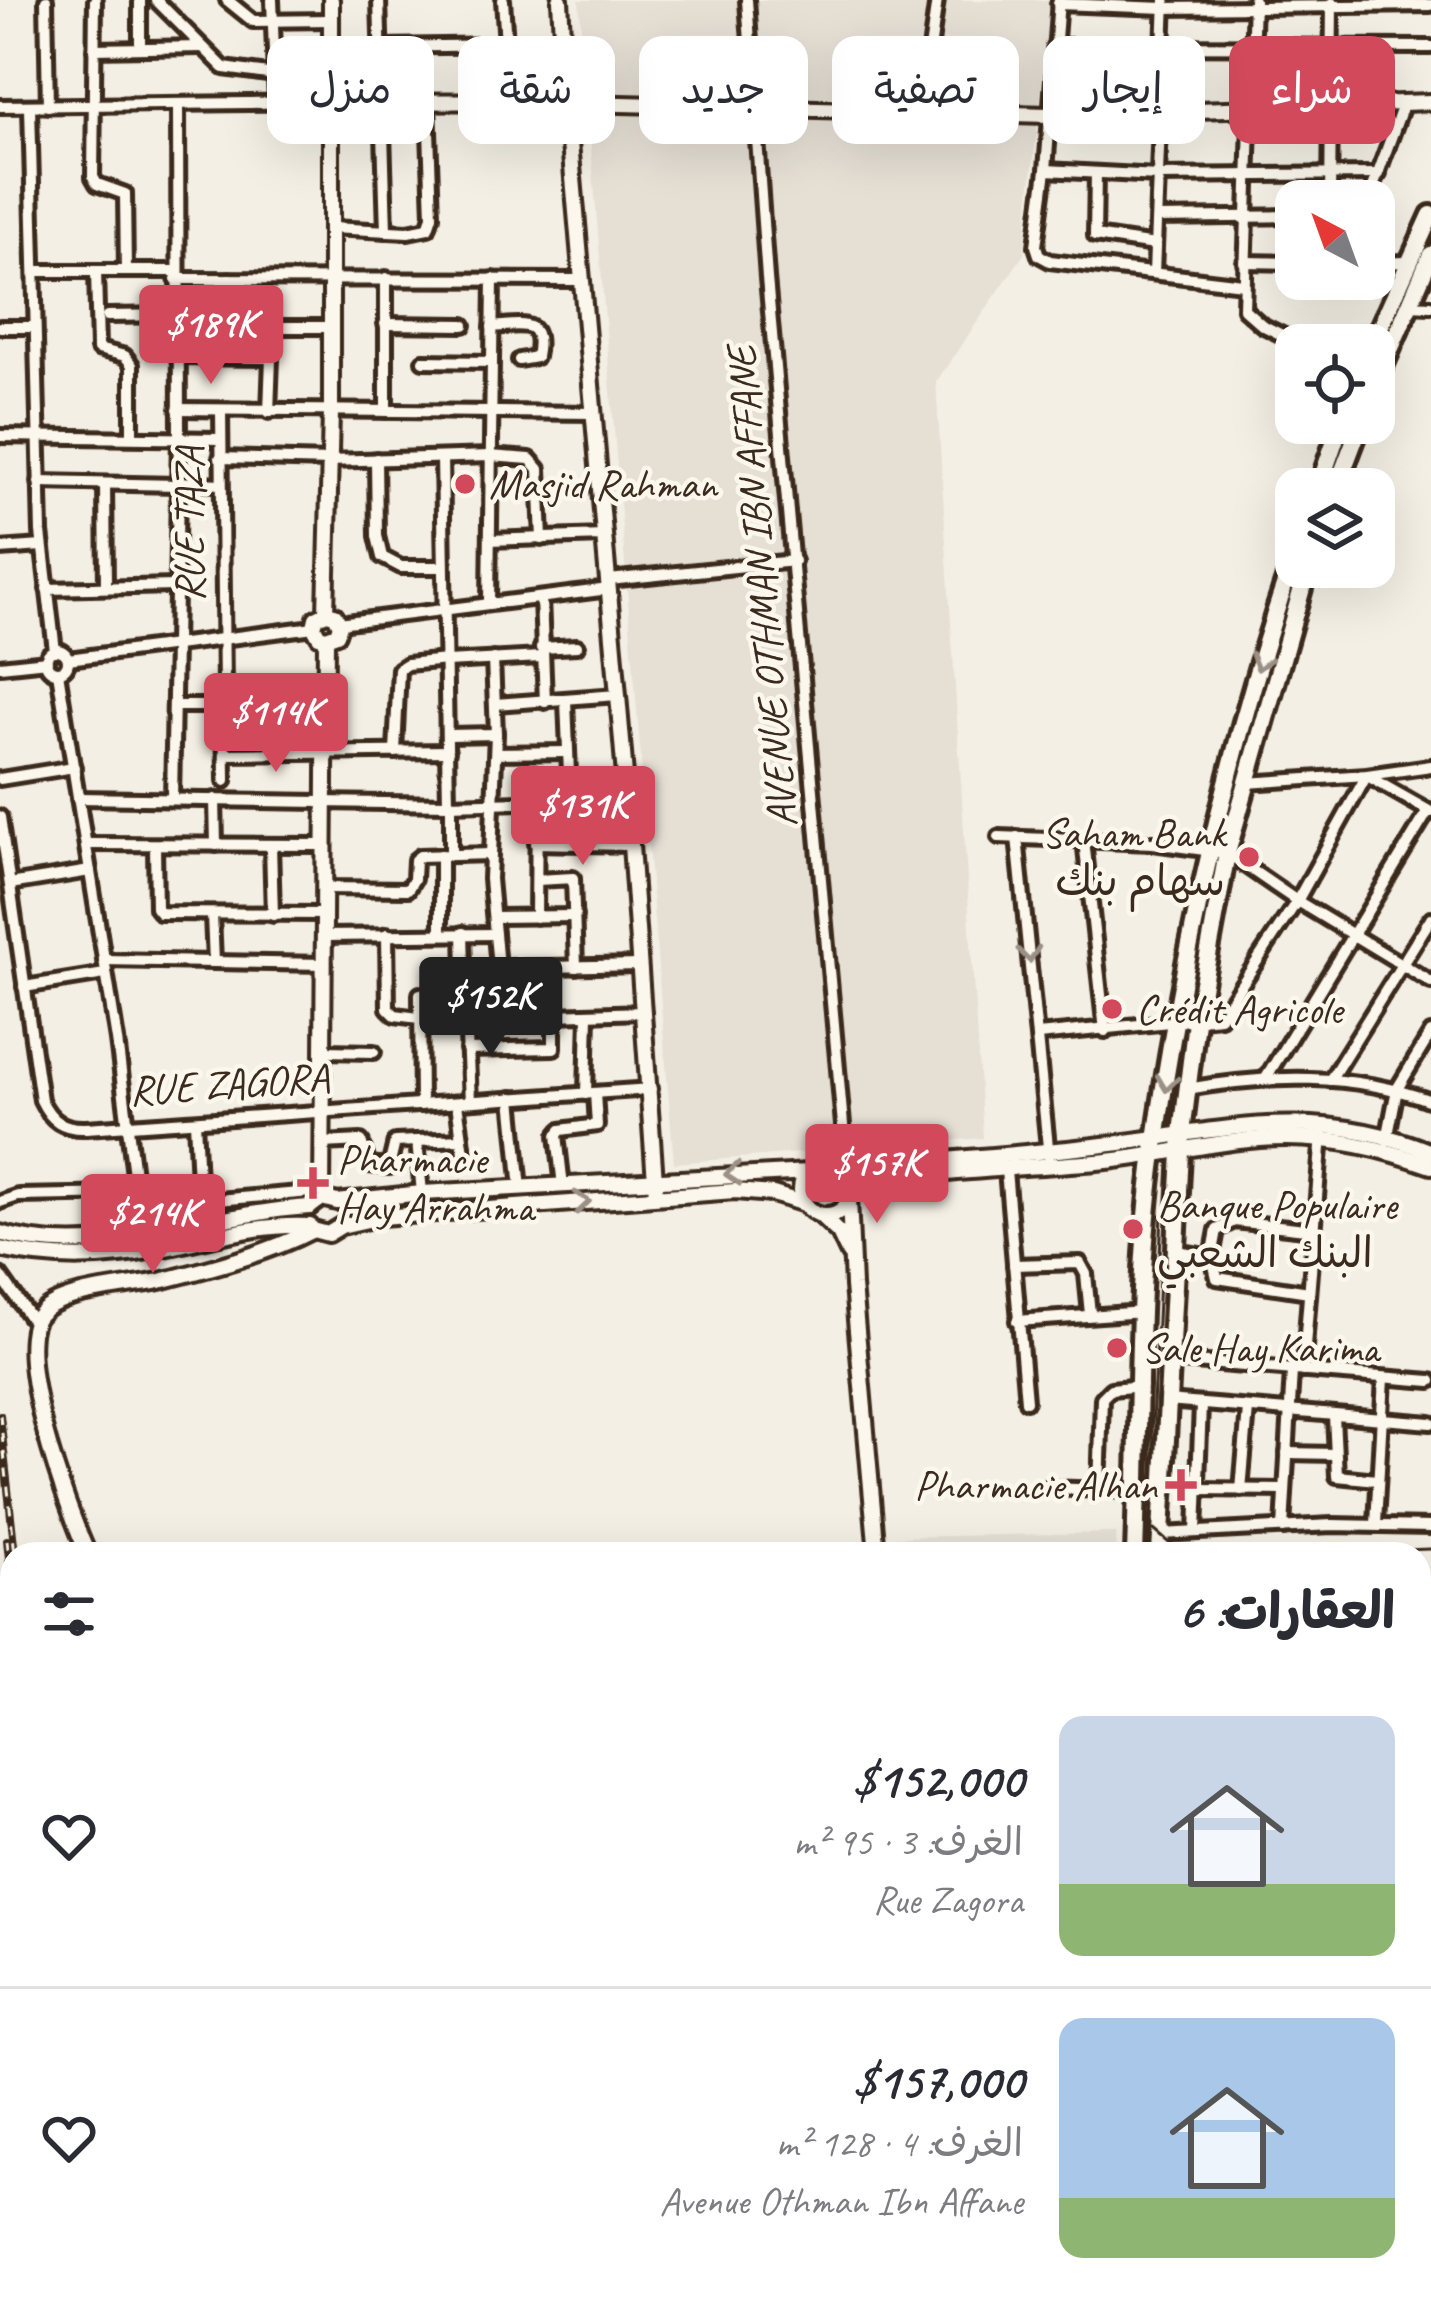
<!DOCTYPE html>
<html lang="ar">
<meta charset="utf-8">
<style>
:root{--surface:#fff;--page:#f2f2f3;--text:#2b2b33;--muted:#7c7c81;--line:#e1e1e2;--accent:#d1495b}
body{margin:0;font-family:Caveat,"Playpen Sans Arabic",sans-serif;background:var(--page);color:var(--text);direction:rtl;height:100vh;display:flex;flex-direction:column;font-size:45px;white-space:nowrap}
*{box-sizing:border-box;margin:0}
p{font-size:39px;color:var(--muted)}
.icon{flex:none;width:66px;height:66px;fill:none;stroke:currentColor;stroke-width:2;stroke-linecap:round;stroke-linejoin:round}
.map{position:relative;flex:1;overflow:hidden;direction:ltr}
.details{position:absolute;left:0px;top:1542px;width:1431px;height:771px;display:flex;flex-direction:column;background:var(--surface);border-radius:36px 36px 0 0;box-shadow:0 12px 48px #0002;direction:rtl}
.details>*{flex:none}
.top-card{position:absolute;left:36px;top:36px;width:1359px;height:108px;direction:rtl;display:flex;gap:24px}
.needle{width:78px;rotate:319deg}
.buttons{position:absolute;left:1275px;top:180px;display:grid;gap:24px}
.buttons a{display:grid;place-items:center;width:120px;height:120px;border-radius:24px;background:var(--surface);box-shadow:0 12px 48px #0002;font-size:60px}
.price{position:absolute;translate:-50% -102px;padding:0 27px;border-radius:12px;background:var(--accent);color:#fff;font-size:39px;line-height:78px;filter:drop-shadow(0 3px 6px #0008)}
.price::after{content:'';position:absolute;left:50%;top:72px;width:36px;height:27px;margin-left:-18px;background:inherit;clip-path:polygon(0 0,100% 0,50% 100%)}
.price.active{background:#222;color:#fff}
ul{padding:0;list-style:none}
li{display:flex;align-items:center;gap:36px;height:300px;padding:0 36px}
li+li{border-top:3px solid var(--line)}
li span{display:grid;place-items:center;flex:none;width:336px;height:240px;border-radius:24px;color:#555}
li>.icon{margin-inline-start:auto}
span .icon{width:144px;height:144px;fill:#fffc;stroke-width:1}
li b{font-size:51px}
h2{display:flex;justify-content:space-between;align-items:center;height:144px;padding:0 36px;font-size:51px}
.chip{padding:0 42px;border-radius:24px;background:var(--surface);box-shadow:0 12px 48px #0002;font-size:42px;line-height:108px}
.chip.active{background:var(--accent);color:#fff}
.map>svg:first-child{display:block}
.built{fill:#e5dfd4}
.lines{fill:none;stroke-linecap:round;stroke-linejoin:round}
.minor-casing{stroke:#3b2a1e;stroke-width:20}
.tertiary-casing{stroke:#3b2a1e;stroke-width:22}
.primary-casing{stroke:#3b2a1e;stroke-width:26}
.minor{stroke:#fbf7ec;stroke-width:10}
.tertiary{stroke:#fbf7ec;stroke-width:14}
.primary{stroke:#fbf7ec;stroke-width:16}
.tram{stroke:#3b2a1e;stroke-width:3}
.rail-casing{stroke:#3b2a1e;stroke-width:8}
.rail{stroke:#fbf7ec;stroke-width:3;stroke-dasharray:9;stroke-linecap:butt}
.oneway{stroke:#9b9085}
.poi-dot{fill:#d1495b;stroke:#fbf7ec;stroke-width:4.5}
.labels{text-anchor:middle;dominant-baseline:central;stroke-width:9;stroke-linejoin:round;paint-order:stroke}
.poi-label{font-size:42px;fill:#3b2a1e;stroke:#fbf7ec;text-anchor:start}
.street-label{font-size:42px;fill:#3b2a1e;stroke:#fbf7ec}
</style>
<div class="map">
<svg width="1431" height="2312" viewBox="0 0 1431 2312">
<rect width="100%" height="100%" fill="#f3efe4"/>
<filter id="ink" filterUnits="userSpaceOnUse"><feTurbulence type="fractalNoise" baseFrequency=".00833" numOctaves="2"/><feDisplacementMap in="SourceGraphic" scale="24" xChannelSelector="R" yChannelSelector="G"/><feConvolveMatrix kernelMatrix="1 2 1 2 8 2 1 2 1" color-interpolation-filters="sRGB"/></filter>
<g filter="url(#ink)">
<g class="built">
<path d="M 579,0 L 1050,0 L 1024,254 L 936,382 L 983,1138 L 674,1163 Z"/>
<path d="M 1116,1533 L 1117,1554 L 897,1554 L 896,1537 Z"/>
<path d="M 1431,1611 L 1431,1993 L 1419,1991 L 1419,1639 Z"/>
</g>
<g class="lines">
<defs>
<g id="minor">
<path d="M 46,0 L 48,106"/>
<path d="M 95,0 L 93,177 L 97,184 L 125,194 L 126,271"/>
<path d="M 156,0 L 224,68 L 275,75"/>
<path d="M 227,0 L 253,21 L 331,20"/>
<path d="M 272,0 L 276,103"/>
<path d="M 379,0 L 386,231"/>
<path d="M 503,0 L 510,101"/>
<path d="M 747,0 L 767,278 L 844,1136 L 835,1167"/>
<path d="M 1059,0 L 1046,170 L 1036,246 L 1039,255 L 1050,261 L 1243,284"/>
<path d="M 1254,0 L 1244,309 L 1262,325 L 1302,345"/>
<path d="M 1058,4 L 1165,8 L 1431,5"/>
<path d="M 1054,46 L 1431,47"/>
<path d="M 380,47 L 505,45"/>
<path d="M 140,48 L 140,0"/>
<path d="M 94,49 L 202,47"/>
<path d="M 0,106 L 331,102"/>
<path d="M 30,107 L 41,532 L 55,651"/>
<path d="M 921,113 L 937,0"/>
<path d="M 1046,170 L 1158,176 L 1379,174"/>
<path d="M 1096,173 L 1095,236 L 1155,245"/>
<path d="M 1330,201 L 1332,3"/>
<path d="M 1368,201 L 1404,102"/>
<path d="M 1157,218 L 1296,216"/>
<path d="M 331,228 L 408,232 L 428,228 L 432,216 L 428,102"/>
<path d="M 1244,262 L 1296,263"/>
<path d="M 1374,263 L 1407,262"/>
<path d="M 35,271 L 176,271"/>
<path d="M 96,271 L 98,349 L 125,356 L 132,365 L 132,436"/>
<path d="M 1154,273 L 1165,0"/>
<path d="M 386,278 L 386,411"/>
<path d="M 176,279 L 582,280"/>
<path d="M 1409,305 L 1431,306"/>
<path d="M 107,316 L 176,315"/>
<path d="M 385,324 L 464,325"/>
<path d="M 0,327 L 34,327"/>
<path d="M 492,327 C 522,325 544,317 536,357 L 519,360"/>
<path d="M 177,357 L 270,358"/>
<path d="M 229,357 L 229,279"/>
<path d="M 423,361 L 491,362"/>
<path d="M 178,409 L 594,413"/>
<path d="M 221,411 L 225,781"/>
<path d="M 269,412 L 272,331 L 280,327 L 331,327"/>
<path d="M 0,436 L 221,439"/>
<path d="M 220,458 L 329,461 L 490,456 L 530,459 L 539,469 L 542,539"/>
<path d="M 442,458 L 448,804"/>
<path d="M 376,459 L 377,536 L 382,557 L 401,567 L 442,567"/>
<path d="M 39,482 L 178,485"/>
<path d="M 178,482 L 221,484"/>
<path d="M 105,484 L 106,586"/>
<path d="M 490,540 L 604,536"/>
<path d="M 0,549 L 42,546"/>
<path d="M 609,580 L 794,561"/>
<path d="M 47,589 L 175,586"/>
<path d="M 541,598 L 545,702"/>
<path d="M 489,603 L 493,279"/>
<path d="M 339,623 L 609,589"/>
<path d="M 541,648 L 577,646"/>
<circle cx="57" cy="661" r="11"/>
<path d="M 68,659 L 314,627"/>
<path d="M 493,659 L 496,734 L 490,879 L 498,967"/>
<path d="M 446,662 L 541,657"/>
<path d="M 0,666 L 47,661"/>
<path d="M 566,701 L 570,798"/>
<path d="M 495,704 L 618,695"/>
<path d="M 174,706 L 223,706"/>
<path d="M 449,735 L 496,734"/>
<path d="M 395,752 L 399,669 L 407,664 L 446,660"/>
<path d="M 496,753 L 567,752"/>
<path d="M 225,754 L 448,751"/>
<path d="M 1369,777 L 1431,812"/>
<path d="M 0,779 L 74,767"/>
<path d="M 1246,783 L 1367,775 L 1431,766"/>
<path d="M 78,798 L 448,804 L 626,799"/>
<path d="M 172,799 L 179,438 L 178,105"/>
<path d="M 215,799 L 216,845"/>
<path d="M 0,817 L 41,1100 C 51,1121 63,1129 86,1128 L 651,1089"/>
<path d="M 999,837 L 1153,843 L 1227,853 L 1297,901 L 1431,982"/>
<path d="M 1017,837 L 1049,1157"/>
<path d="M 1084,840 L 1105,1031"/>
<path d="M 536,843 L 631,845"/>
<path d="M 86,844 L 324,845"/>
<path d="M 271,845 L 273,915"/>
<path d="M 155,846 L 156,908 L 160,913 L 325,914"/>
<path d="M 451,855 L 451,803"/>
<path d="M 537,880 L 573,878 L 576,967"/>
<path d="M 10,884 L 90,871"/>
<path d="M 325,888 L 408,889 L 414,879 L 415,860 L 420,856 L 491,854"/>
<path d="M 212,915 L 214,962"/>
<path d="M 494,917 L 575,916"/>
<path d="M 536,917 L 537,799"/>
<path d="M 441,933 L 441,855"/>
<path d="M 463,933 L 464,969"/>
<path d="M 387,934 L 388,1008 L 395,1015 L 419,1018"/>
<path d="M 325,936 L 495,934"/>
<path d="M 104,960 L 325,964"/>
<path d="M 24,987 L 105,974"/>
<path d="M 420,994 L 421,1105"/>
<path d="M 492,1001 L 503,1001 L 510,996 L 512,966"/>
<path d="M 1038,1035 L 1220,1017 L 1297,901 L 1367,775"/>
<path d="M 467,1050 L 554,1048 L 554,1015 L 644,1012"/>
<path d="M 325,1051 L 374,1052"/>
<path d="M 1266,1078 L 1427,813"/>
<path d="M 1330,1080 L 1431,918"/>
<path d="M 1187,1089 C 1269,1075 1351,1072 1431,1101"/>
<path d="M 586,1094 L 588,1014"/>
<path d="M 512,1098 L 521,1189"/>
<path d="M 470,1101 L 464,969 L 639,965"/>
<path d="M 457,1103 L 464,1153"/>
<path d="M 195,1121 L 199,1202"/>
<path d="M 1387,1140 L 1397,1089 L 1431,1033"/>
<path d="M 417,1141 L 422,1193"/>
<path d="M 323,1143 L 361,1141 L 369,1165 L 389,1167 L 395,1142 L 462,1139"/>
<path d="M 1006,1170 L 1026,1401"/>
<path d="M 563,1186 L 557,1135 L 561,1130 L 597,1125 L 595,1093"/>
<path d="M 133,1190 L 160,1205 L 322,1191"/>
<path d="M 0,1202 L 18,1196 L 124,1194 L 133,1190 L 135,1183 L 117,1040 L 58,672"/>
<path d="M 1177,1251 L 1212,1257"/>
<path d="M 1014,1265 L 1080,1263 L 1086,1274 L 1090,1314"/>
<path d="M 0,1275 L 34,1323"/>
<path d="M 1309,1292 L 1217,1278 L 1212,1257 L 1217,1230 L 1234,1221 L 1314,1230"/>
<path d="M 1017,1321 L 1143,1312"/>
<path d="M 1169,1360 L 1431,1381"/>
<path d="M 1303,1371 L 1322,1135"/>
<path d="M 1167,1401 L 1431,1423"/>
<path d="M 1334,1416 L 1337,1476 L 1377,1480"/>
<path d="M 1287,1453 L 1335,1454"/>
<path d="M 1046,1488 L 1137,1491"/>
<path d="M 1198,1489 L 1285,1490"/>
<path d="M 1241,1490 L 1248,1409"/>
<path d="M 1099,1491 L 1102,1398 L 1111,1389 L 1142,1386"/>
<path d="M 1376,1524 L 1384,1378"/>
<path d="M 1283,1528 L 1292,1371"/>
<path d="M 1196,1531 L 1201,1405"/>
<path d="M 1161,1534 L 1332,1525 L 1431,1527"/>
<path d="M 1419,2066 L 1431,2063"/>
<path d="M 1419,2130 L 1431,2132"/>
<path d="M 1419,2180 L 1431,2182"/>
<path d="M 1419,2218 L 1431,2206"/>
<path d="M 1419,2261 L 1431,2249"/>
<path d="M 188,2301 L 190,2312"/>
<path d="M 608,2301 L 608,2312"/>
<path d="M 770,2301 L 771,2312"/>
<path d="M 1070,2301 L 1071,2312"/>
<path d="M 407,2312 L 544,2301"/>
</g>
<g id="tertiary">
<path d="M 560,0 L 565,88"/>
<path d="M 331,102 L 551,101"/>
<path d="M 582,103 L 1049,115 L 1431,102"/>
<path d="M 568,120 L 631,845 L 656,1195"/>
<path d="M 326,613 L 335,615 L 340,625 L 337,634 L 326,638"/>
<circle cx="826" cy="1190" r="25"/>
<path d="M 839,1168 C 921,1162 1004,1156 1086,1147 C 1210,1134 1308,1101 1431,1152"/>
<path d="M 851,1189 C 929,1169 1016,1169 1097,1162 C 1152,1157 1205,1143 1260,1139 C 1319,1134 1377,1146 1431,1166"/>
<path d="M 322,1198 L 326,638 L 319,636 L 314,627 L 316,618 L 326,613 L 331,412 L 331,0"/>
<path d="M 849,1198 L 853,1286 L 877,1554"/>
<path d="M 310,1207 L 322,1198 L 337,1202 L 422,1193 L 809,1172"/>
<path d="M 820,1215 L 839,1233 L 849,1254"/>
<path d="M 313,1230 L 328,1234 L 341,1226 L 381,1217 L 735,1191 L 773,1194 L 805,1204"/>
<path d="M 0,1233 C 106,1263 204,1213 310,1207"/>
<path d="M 0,1249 C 55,1261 104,1260 160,1249 C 211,1239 258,1223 310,1226"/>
<path d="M 88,1554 C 69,1514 9,1348 40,1314 C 62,1289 131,1288 164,1280 C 212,1268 269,1253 313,1230"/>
<path d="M 1419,2010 L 1431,2012"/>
<path d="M 1419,2028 L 1431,2030"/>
<path d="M 268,2301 L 269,2312"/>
<path d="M 939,2301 L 940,2312"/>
<path d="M 1368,2301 L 1431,2310"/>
</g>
<g id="primary">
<path d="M 1372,345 L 1431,215"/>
<path d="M 1374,387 L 1431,255"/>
<path d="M 1318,489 L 1341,423"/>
<path d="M 1336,489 L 1361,423"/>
<path d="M 1135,1554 C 1140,1421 1136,1285 1154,1153 C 1183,949 1229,746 1296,550"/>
<path d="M 1160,1554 L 1182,1133 L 1196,1021 L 1227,853 L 1308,567"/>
<path d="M 1177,2301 L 1177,2312"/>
<path d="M 1202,2301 L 1202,2312"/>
<path d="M 1263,2312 L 1275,2301"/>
</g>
</defs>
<use href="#minor" class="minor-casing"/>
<use href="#tertiary" class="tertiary-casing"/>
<use href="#primary" class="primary-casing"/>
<use href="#minor" class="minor"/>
<use href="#tertiary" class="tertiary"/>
<use href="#primary" class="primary"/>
<g class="tram">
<path d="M 1154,1530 L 1182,1554"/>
<path d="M 1146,1554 L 1162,1214"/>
<path d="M 1279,1554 L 1431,1549"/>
<path d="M 1195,2301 L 1195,2312"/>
</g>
<defs>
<g id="rail">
<path d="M 0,1415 L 15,1554"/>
<path d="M 7,1540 L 12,1586"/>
<path d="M 27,2301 L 28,2312"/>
<path d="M 50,2301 L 51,2312"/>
<path d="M 88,2301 L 89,2312"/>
</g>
</defs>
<use href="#rail" class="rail-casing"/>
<use href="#rail" class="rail"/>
</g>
<defs><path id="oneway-chevron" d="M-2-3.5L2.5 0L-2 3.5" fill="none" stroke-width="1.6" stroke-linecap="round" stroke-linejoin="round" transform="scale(3)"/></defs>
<g class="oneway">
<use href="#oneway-chevron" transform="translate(1260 662) rotate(106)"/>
<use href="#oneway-chevron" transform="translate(1029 954) rotate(84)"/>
<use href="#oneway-chevron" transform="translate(1167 1083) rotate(97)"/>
<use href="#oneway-chevron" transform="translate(733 1174) rotate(176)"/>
<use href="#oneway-chevron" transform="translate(582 1202) rotate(-5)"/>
</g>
</g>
<g class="poi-dot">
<circle cx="465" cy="484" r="12"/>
<circle cx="1249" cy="857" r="12"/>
<circle cx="1112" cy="1009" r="12"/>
<path d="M307 1165h12v12h12v12h-12v12h-12v-12h-12v-12h12z"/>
<circle cx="1133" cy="1229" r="12"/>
<circle cx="1117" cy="1348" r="12"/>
<path d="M1175 1467h12v12h12v12h-12v12h-12v-12h-12v-12h12z"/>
</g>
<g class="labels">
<g class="poi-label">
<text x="489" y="484">Masjid Rahman</text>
<text x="1225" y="833" text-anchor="end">Saham Bank<tspan x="1225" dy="48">سهام بنك</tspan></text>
<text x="1136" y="1009">Crédit Agricole</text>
<text x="337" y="1159">Pharmacie<tspan x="337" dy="48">Hay Arrahma</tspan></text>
<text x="1157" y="1205">Banque Populaire<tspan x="1157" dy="48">البنك الشعبي</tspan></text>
<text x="1141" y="1348">Sale Hay Karima</text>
<text x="1157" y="1485" text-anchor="end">Pharmacie Alhan</text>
</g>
<g class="street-label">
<text transform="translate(189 524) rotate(-90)">RUE TAZA</text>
<text transform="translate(762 587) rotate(-95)">AVENUE OTHMAN IBN AFFANE</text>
<text transform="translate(229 1084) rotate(-4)">RUE ZAGORA</text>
</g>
</g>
</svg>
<div class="buttons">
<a><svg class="needle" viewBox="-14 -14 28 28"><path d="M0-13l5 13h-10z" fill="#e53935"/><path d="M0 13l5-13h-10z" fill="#7c7c81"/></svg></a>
<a><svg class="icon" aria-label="locate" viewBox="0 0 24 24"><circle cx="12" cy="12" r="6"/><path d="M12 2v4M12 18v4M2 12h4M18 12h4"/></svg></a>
<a><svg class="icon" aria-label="layers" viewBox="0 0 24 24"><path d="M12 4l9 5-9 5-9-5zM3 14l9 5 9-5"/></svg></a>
</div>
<b class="price" style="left:211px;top:387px">$189K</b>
<b class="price" style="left:276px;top:775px">$114K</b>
<b class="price" style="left:583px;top:868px">$131K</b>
<b class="price active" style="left:491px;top:1059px">$152K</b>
<b class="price" style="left:877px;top:1226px">$157K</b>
<b class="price" style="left:153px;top:1276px">$214K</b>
<div class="top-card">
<a class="chip active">شراء</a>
<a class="chip">إيجار</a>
<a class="chip">تصفية</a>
<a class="chip">جديد</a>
<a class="chip">شقة</a>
<a class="chip">منزل</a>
</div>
<section class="details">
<h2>العقارات: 6<svg class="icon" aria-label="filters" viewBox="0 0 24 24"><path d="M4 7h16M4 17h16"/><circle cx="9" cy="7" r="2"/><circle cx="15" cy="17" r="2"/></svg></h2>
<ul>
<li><span style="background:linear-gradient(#c9d6e8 70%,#8fb573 0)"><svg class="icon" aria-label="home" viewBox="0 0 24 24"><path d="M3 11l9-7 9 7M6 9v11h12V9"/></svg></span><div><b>$152,000</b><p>الغرف: 3 · 95 m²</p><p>Rue Zagora</p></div><svg class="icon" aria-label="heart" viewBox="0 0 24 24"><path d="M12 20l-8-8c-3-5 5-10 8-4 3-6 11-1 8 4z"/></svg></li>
<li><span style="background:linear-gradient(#a9c7e8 75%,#8fb573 0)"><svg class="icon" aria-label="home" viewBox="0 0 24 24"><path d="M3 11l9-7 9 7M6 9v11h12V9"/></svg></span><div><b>$157,000</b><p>الغرف: 4 · 128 m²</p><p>Avenue Othman Ibn Affane</p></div><svg class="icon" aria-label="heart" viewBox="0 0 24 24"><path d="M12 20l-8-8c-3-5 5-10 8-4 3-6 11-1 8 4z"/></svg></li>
</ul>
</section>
</div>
